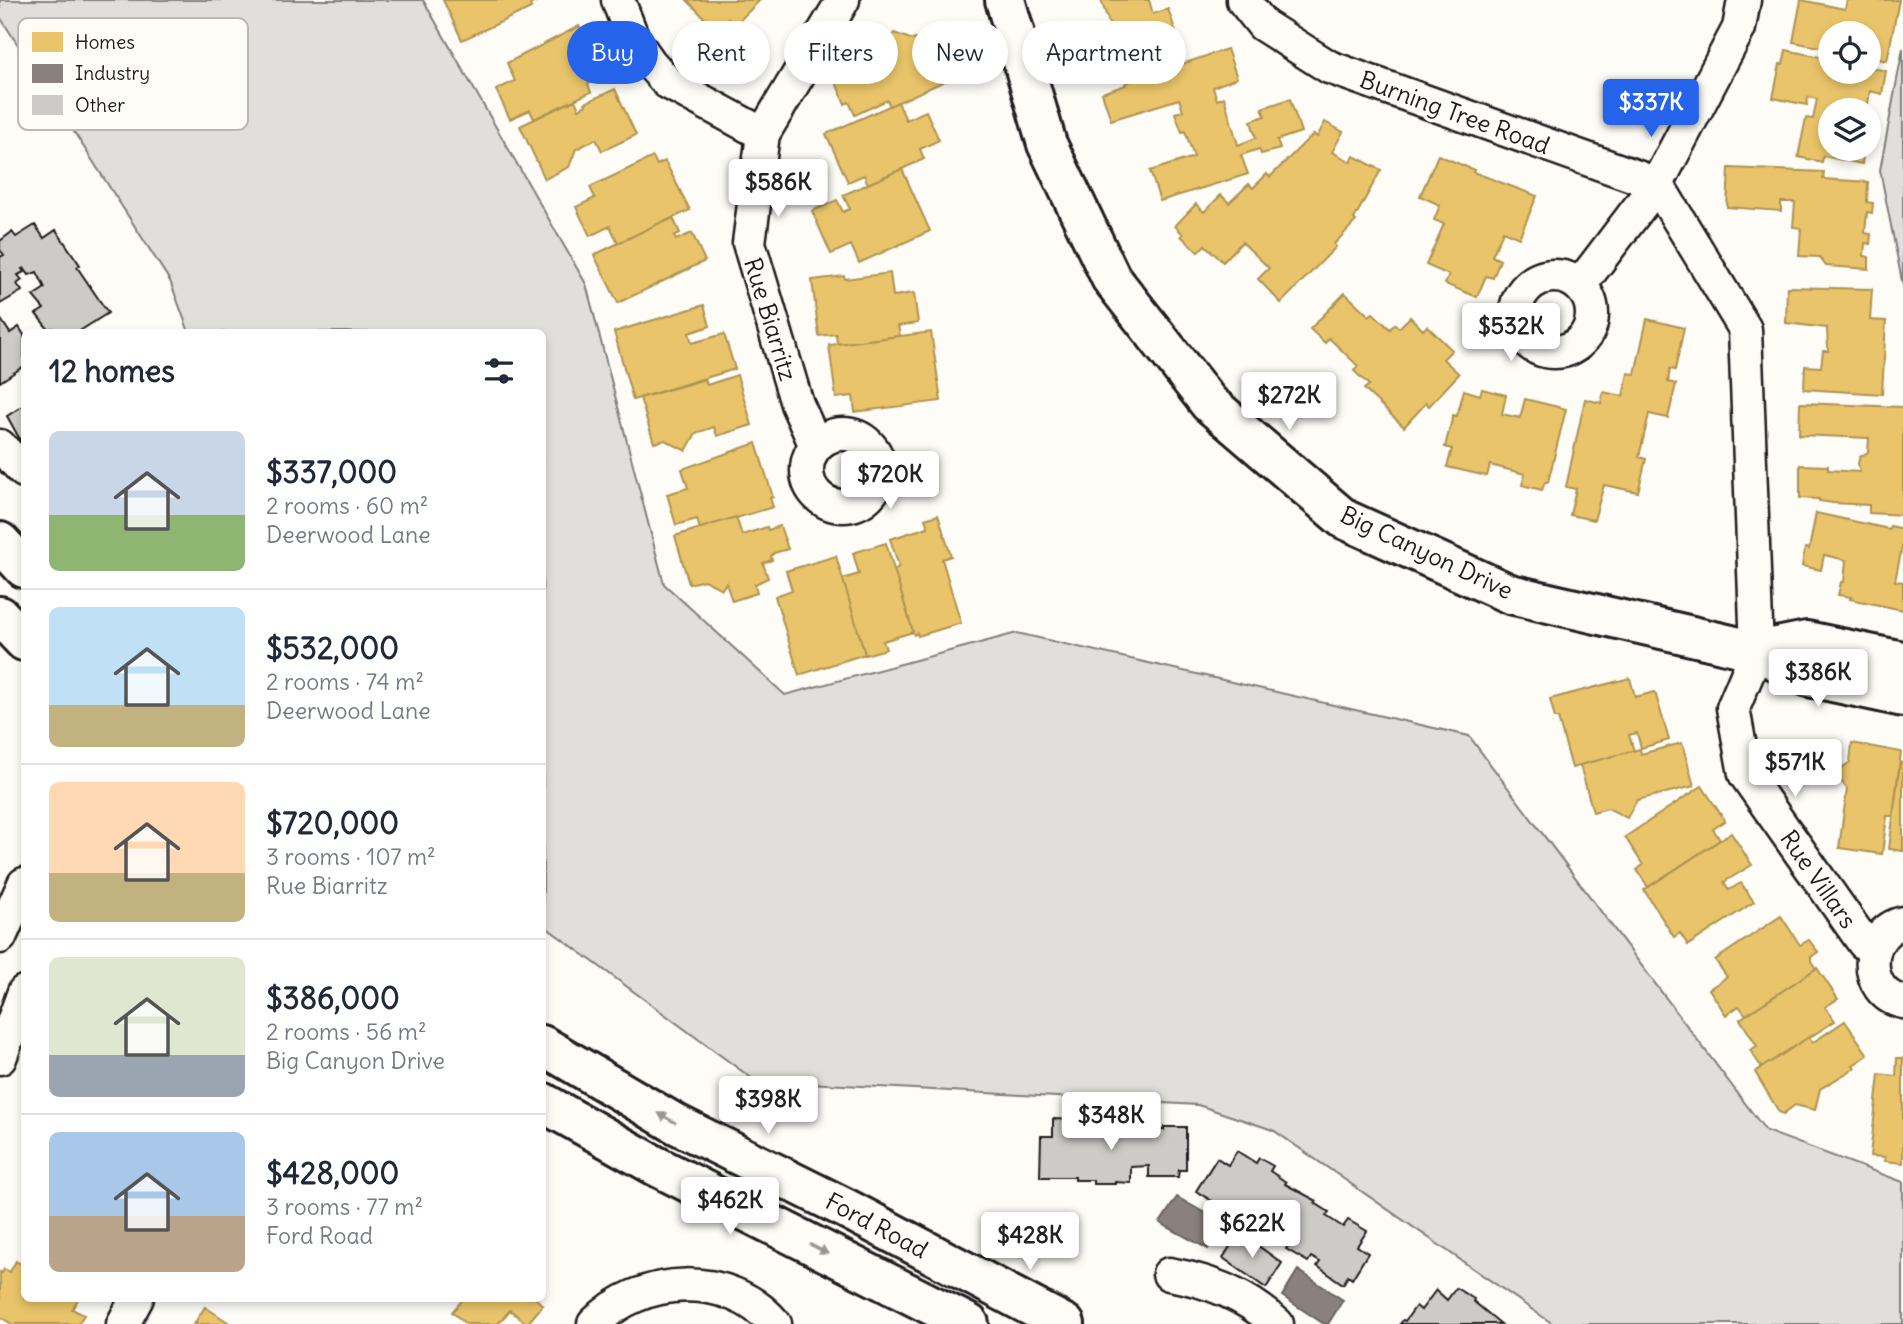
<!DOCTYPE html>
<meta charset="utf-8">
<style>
:root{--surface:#fff;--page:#f6f6f7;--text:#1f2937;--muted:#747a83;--line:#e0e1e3;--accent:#2563eb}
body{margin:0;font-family:Delius,sans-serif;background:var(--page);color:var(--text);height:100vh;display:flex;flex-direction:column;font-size:26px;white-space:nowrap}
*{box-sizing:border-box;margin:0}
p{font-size:23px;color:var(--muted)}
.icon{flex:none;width:38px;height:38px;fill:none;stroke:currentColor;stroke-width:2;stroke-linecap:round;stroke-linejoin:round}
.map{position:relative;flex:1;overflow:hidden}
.panel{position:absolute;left:21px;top:329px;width:525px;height:973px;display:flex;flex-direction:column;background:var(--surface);border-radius:10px;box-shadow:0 4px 10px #0003}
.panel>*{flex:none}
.hud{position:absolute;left:567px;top:21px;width:665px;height:63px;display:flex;gap:14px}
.controls{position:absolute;left:1818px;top:21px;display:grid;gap:14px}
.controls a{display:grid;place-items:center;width:63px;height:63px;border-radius:50%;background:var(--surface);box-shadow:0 4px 10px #0003;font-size:35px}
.price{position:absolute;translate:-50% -60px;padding:0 16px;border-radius:7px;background:#fff;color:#222;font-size:23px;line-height:46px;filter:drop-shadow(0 2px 4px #0008)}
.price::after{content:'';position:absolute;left:50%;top:42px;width:21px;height:16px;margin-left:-10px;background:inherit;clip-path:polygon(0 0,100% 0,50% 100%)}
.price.current{background:var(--accent);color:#fff}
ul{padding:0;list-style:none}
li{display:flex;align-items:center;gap:21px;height:175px;padding:0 28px}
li+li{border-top:2px solid var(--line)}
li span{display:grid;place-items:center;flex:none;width:196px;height:140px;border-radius:10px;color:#555}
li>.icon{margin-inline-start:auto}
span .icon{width:84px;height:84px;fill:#fffc;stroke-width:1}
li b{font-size:30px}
h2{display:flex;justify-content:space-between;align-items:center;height:84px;padding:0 28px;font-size:30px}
.pill{padding:0 24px;border-radius:32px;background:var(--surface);box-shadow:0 4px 10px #0003;font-size:24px;line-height:63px}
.pill.current{background:var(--accent);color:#fff}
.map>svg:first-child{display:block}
.green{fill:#e0dfdb;stroke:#7e7e7c;stroke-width:2}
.homes{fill:#e9c46a;stroke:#ac9253;stroke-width:2}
.industry{fill:#8a817c;stroke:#69635f;stroke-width:2}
.building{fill:#cccbc8;stroke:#1c1c1c;stroke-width:2}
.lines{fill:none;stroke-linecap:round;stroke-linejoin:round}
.street-casing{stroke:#1c1c1c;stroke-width:37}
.secondary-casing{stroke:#1c1c1c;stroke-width:44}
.street{stroke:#fdfcf7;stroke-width:32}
.secondary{stroke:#fdfcf7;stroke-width:38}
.oneway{fill:#989794}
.labels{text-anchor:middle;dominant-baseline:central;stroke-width:7;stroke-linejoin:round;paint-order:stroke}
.street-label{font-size:24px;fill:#1c1c1c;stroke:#fdfcf7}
.key{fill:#fdfcf7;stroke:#bab9b5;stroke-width:2}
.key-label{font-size:19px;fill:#1c1c1c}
</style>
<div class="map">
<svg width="1903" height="1324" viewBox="0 0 1903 1324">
<rect width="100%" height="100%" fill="#fdfcf7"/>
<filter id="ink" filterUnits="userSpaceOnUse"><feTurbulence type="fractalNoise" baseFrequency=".0143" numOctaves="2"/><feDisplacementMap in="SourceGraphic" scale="14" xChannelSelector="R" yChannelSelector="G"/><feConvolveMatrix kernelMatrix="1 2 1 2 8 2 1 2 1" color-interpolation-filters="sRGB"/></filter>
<g filter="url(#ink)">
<g class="green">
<path d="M 0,0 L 423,0 L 586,284 L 664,584 L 785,695 L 1017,633 L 1469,736 L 1766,1131 L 1903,1182 L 1903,1324 L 1553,1324 L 1273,1130 L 1198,1105 L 754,1080 L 543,925 L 542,332 L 189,332 L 170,281 L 0,17 Z"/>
<path d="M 1903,48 L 1903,286 L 1880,170 Z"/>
</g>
<g class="homes">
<path d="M 443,0 L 537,0 L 537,1 L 530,5 L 531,8 L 462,40 Z"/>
<path d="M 687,0 L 760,0 L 734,26 L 728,19 L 716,30 Z"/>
<path d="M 1101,0 L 1149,0 L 1153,14 L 1168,9 L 1182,50 L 1113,73 L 1100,33 L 1111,29 Z"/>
<path d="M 1801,0 L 1845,9 L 1847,0 L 1899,0 L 1887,61 L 1869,57 L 1869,33 L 1830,33 L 1830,49 L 1793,42 Z"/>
<path d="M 579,26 L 603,77 L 588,84 L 591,92 L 534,119 L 530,110 L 510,119 L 496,90 L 515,81 L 507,63 Z"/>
<path d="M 894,33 L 913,40 L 926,34 L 947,80 L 890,106 L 887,100 L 855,115 L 849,102 L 845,104 L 834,78 L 843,74 L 841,70 L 887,49 Z"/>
<path d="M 1227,49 L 1237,78 L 1213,87 L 1217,100 L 1224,97 L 1238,145 L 1256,138 L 1251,121 L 1265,116 L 1262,108 L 1290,99 L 1301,132 L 1277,140 L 1280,149 L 1261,154 L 1259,149 L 1241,155 L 1248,174 L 1160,201 L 1150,171 L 1194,157 L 1185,131 L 1182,132 L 1175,113 L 1183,111 L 1179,99 L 1111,120 L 1102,93 L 1126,85 L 1125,83 Z"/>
<path d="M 1786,50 L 1830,59 L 1830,72 L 1869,72 L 1869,67 L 1886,71 L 1882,94 L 1870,91 L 1867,110 L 1830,110 L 1830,149 L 1864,149 L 1862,164 L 1823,156 L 1822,162 L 1798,157 L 1806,118 L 1813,119 L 1817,99 L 1808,97 L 1807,105 L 1773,98 L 1780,64 L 1783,64 Z"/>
<path d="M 615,89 L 636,135 L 602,151 L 596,139 L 576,149 L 569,167 L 545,179 L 520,126 L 575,100 L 579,109 L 586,105 L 585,103 Z"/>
<path d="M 898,102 L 906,120 L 926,111 L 939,140 L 920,149 L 924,159 L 902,169 L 868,184 L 864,175 L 848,182 L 826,134 Z"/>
<path d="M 1325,122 L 1343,132 L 1332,152 L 1351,162 L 1354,156 L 1381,170 L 1354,219 L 1356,221 L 1334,244 L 1336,247 L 1281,303 L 1258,279 L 1269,268 L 1242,242 L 1223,262 L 1205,245 L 1198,252 L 1181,236 L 1183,234 L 1175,226 L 1196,204 L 1204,212 L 1221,195 L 1229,203 L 1249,184 L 1253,188 L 1267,174 L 1270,177 L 1305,142 L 1314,134 L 1317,137 Z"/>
<path d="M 1438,155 L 1474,170 L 1473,172 L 1537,196 L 1519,238 L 1503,231 L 1492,256 L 1500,260 L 1493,278 L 1486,276 L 1477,297 L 1445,284 L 1449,275 L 1426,265 L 1444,224 L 1434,220 L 1440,205 L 1420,196 Z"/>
<path d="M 653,157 L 657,165 L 665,161 L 690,210 L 618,243 L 610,226 L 590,236 L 576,207 L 595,198 L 590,187 Z"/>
<path d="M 1729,168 L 1824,172 L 1823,179 L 1868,182 L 1867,202 L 1873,203 L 1872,213 L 1867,212 L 1865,233 L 1871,234 L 1870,244 L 1865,243 L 1864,256 L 1869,257 L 1869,269 L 1826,266 L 1819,257 L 1799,256 L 1801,228 L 1793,227 L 1795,202 L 1781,202 L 1781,211 L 1727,207 Z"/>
<path d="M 902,169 L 930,231 L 859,263 L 851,245 L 831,254 L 812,211 L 837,200 L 843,212 L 850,209 L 843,195 Z"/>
<path d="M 673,218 L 680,233 L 674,236 L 676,240 L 692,233 L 705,261 L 618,303 L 594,255 L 664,221 L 665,222 Z"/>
<path d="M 890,273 L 893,296 L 914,293 L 918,323 L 898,326 L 900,336 L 837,344 L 836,334 L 819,336 L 812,280 L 844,276 L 845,279 Z"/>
<path d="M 1787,287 L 1872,289 L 1870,320 L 1886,321 L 1882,394 L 1804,389 L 1805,366 L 1821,367 L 1823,351 L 1828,351 L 1827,328 L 1786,323 Z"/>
<path d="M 1345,293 L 1369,316 L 1373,313 L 1390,329 L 1395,324 L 1399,328 L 1410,317 L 1423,330 L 1427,326 L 1452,350 L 1443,359 L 1459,374 L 1429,406 L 1426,403 L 1404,427 L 1364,389 L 1369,385 L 1354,371 L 1358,366 L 1329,338 L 1325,343 L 1310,329 Z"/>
<path d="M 704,305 L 710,326 L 689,333 L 692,343 L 724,334 L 735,369 L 633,400 L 614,332 Z"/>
<path d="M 1647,319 L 1684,328 L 1675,370 L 1670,369 L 1668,382 L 1676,384 L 1668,418 L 1649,414 L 1639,457 L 1646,459 L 1638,492 L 1604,485 L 1594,520 L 1570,515 L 1576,489 L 1566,487 L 1585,399 L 1601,403 L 1603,392 L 1623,396 L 1628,373 L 1635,374 Z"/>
<path d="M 931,332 L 941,401 L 855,412 L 853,396 L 836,398 L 829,345 Z"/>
<path d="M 737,375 L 752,425 L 717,436 L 714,427 L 696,433 L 686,451 L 665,440 L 654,443 L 640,398 L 705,379 L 707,385 Z"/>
<path d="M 1482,389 L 1506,395 L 1502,414 L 1520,418 L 1525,399 L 1566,409 L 1548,482 L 1545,482 L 1542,490 L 1522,485 L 1525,474 L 1490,465 L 1487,476 L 1447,467 L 1452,449 L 1445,447 L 1453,415 L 1457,416 L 1464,390 L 1480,395 Z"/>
<path d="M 1800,403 L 1903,407 L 1903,515 L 1869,513 L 1869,505 L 1833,503 L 1819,501 L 1819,499 L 1800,498 L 1800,465 L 1828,466 L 1828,470 L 1860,472 L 1858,463 L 1860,457 L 1868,452 L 1869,438 L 1799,435 Z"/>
<path d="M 756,443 L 773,497 L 770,498 L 773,507 L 700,529 L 697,519 L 676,525 L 667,494 L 688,488 L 682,469 Z"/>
<path d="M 1816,513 L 1889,529 L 1890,526 L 1903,529 L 1903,543 L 1895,581 L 1903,582 L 1903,610 L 1850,599 L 1851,597 L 1838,595 L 1841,582 L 1844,582 L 1846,560 L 1824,555 L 1821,570 L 1802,566 L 1805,548 L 1809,549 Z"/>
<path d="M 938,515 L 951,556 L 942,559 L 961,623 L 918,636 L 917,633 L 914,635 L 894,571 L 899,566 L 890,539 L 928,527 L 925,519 Z"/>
<path d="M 736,517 L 742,535 L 767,527 L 768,530 L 780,526 L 788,549 L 774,553 L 771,556 L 772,560 L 763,563 L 768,578 L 755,584 L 757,593 L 732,601 L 726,583 L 722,589 L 704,580 L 689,584 L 675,536 Z"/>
<path d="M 886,543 L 913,632 L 883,641 L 886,649 L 865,655 L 842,579 L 859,574 L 853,553 Z"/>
<path d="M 836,556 L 865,654 L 799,675 L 775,596 L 792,590 L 786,571 Z"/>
<path d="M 1630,678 L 1635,697 L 1655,692 L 1669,740 L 1641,748 L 1637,733 L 1629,735 L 1634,751 L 1572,768 L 1558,718 L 1555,718 L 1550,699 Z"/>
<path d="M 1682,743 L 1694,786 L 1637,800 L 1627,818 L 1608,808 L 1593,812 L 1580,765 L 1640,749 L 1641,754 Z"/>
<path d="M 1852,743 L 1901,752 L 1893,816 L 1887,816 L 1882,854 L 1839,848 L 1847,789 L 1835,773 L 1850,762 Z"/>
<path d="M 1900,763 L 1903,763 L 1903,851 L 1889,849 Z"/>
<path d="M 1702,786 L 1725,821 L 1713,829 L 1720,840 L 1648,887 L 1637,870 L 1643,865 L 1625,837 Z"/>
<path d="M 1731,833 L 1752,865 L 1724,882 L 1729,890 L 1741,883 L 1754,902 L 1688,945 L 1680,933 L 1674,937 L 1644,890 Z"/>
<path d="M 1781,916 L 1800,945 L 1809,940 L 1818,952 L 1811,957 L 1811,961 L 1816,969 L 1746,1015 L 1739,1006 L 1726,1015 L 1709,989 L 1727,977 L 1715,960 Z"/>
<path d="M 1817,968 L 1838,999 L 1825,1007 L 1835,1021 L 1762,1068 L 1750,1050 L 1757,1046 L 1740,1019 Z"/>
<path d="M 1845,1021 L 1868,1055 L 1853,1065 L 1855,1068 L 1820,1089 L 1815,1110 L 1795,1105 L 1783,1114 L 1779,1112 L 1755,1072 L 1809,1037 L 1812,1043 Z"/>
<path d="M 1897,1058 L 1903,1058 L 1903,1163 L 1884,1161 L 1885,1157 L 1870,1156 L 1879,1074 L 1896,1076 Z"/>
<path d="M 16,1261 L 24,1266 L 24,1298 L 79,1298 L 72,1309 L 84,1315 L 78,1324 L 12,1324 L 0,1317 L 0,1272 L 2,1273 L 4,1269 L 10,1272 Z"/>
<path d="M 464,1298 L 535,1298 L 543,1305 L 527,1324 L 510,1310 L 498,1324 L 466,1324 L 452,1312 Z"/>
<path d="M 205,1307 L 231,1324 L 194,1324 Z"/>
</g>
<g class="industry">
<path d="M 1177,1197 L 1224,1224 L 1208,1249 L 1160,1223 Z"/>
<path d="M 1298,1270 L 1343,1300 L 1328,1324 L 1324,1324 L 1282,1296 Z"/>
</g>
<g class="building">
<path d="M 35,225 L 44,238 L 56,230 L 80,265 L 77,267 L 108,313 L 78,332 L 56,332 L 53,328 L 49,330 L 36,314 L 44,309 L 33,296 L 45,288 L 37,272 L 29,275 L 24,268 L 22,269 L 24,272 L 18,275 L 22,280 L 17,284 L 22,291 L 0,304 L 0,257 L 4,255 L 0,250 L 0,241 L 12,232 L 16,237 Z"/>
<path d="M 0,318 L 10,333 L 19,327 L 24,335 L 24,366 L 0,382 Z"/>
<path d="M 24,405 L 24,447 L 7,416 Z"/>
<path d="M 1053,1119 L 1078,1120 L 1077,1123 L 1096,1123 L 1096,1126 L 1115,1126 L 1115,1128 L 1159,1127 L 1159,1130 L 1164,1130 L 1164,1127 L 1186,1127 L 1186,1170 L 1179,1170 L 1178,1177 L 1149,1177 L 1149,1166 L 1131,1167 L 1131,1183 L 1115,1182 L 1115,1184 L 1093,1184 L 1093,1180 L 1075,1180 L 1075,1177 L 1040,1177 L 1041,1136 L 1053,1136 Z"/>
<path d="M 1237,1151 L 1256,1163 L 1259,1158 L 1273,1166 L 1270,1171 L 1286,1182 L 1285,1184 L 1317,1201 L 1315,1203 L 1329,1212 L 1326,1216 L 1343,1227 L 1348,1220 L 1367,1231 L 1357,1246 L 1368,1253 L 1352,1279 L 1348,1276 L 1343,1284 L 1317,1266 L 1320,1262 L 1311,1257 L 1308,1262 L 1286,1249 L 1296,1234 L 1285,1228 L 1284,1230 L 1278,1226 L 1270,1239 L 1256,1229 L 1263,1219 L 1253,1213 L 1250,1218 L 1230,1206 L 1228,1211 L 1196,1191 L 1217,1158 L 1228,1165 Z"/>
<path d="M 1239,1232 L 1282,1263 L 1266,1288 L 1223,1258 Z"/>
<path d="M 1456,1288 L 1474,1299 L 1473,1301 L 1501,1324 L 1400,1324 L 1403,1320 L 1405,1321 L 1416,1306 L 1421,1310 L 1436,1290 L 1447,1300 Z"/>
</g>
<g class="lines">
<defs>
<g id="street">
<path d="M 618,0 L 633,39 L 650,63 L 667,82 L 763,134"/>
<path d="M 1243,0 L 1263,25 L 1329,67 L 1657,184 L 1745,329 L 1757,651 L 1733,708 L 1745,774 L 1864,943 L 1875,946"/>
<circle cx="1554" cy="314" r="38"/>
<path d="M 1580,285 L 1657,184 L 1739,28 L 1744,0"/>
<circle cx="843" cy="470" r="36"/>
<path d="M 0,446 L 24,471"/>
<path d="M 816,446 L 797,404 L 749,243 L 763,134 L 843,0"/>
<path d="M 1903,923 C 1863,932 1862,994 1903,1002"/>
<path d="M 0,937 L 24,884"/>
<path d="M 0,1058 L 24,992"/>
<path d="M 1169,1274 C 1210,1281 1246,1295 1277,1324"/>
<path d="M 123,1324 L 137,1298"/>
<path d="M 594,1324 C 640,1275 730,1270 775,1324"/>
</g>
<g id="secondary">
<path d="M 1005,0 L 1047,144 L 1111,278 L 1209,403 L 1344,519 L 1510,594 L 1757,651 L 1809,677 L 1903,697"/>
<path d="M 0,542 L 24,568"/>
<path d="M 0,616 L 24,641"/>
<path d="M 1757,651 L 1807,641 L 1903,661"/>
<path d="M 542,1045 L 676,1124 L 847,1209 L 1065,1324"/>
<path d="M 542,1102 L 656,1166 L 969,1324"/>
</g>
</defs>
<use href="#street" class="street-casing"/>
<use href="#secondary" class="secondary-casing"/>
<use href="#street" class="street"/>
<use href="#secondary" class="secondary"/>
</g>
<defs><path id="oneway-solid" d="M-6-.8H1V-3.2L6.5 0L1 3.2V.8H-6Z" transform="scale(1.75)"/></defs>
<g class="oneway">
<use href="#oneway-solid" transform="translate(667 1118) rotate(-150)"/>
<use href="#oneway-solid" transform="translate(819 1249) rotate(27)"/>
</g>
</g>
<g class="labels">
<g class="street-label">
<text transform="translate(1455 112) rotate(20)">Burning Tree Road</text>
<text transform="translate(771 319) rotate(73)">Rue Biarritz</text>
<text transform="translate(1427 552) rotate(25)">Big Canyon Drive</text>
<text transform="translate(1819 879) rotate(55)">Rue Villars</text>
<text transform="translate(877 1225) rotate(28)">Ford Road</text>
</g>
</g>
<rect x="18" y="18" width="230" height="112" rx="10" class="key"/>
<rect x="32" y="32" width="31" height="20" fill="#e9c46a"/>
<rect x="32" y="64" width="31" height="19" fill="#8a817c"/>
<rect x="32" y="95" width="31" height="20" fill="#cccbc8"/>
<g class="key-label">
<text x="75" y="49">Homes</text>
<text x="75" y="80">Industry</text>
<text x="75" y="112">Other</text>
</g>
</svg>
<div class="controls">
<a><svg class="icon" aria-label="locate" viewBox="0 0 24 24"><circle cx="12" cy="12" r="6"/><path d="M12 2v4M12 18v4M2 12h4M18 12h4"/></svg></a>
<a><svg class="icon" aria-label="layers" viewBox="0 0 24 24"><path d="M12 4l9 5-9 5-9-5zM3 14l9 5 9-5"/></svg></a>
</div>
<b class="price current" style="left:1651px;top:139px">$337K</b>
<b class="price" style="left:778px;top:219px">$586K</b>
<b class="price" style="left:1511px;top:363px">$532K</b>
<b class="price" style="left:1289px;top:432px">$272K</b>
<b class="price" style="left:890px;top:511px">$720K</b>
<b class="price" style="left:1818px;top:709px">$386K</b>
<b class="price" style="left:1795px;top:799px">$571K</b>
<b class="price" style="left:768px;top:1136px">$398K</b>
<b class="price" style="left:1111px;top:1152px">$348K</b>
<b class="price" style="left:730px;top:1237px">$462K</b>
<b class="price" style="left:1252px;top:1260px">$622K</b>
<b class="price" style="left:1030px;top:1272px">$428K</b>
<div class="hud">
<a class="pill current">Buy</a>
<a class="pill">Rent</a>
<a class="pill">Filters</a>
<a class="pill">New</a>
<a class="pill">Apartment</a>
</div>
<section class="panel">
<h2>12 homes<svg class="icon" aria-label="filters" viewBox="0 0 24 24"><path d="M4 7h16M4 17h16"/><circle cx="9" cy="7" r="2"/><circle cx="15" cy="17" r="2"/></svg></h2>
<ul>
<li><span style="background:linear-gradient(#c9d6e8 60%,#8fb573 0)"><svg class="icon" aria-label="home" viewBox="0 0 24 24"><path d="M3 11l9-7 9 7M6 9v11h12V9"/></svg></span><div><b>$337,000</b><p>2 rooms · 60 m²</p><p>Deerwood Lane</p></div></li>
<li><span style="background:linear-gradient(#bfe0f5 70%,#c2b280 0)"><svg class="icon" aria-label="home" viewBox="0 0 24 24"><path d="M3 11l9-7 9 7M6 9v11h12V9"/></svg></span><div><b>$532,000</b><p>2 rooms · 74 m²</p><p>Deerwood Lane</p></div></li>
<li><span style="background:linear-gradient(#ffd9b3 65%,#c2b280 0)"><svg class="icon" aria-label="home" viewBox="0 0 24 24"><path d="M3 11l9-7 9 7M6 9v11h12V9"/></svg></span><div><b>$720,000</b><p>3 rooms · 107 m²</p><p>Rue Biarritz</p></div></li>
<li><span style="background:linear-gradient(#dfe7d0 70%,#9aa5b1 0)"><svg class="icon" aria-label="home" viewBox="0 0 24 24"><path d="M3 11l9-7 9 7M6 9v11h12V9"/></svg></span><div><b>$386,000</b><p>2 rooms · 56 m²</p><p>Big Canyon Drive</p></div></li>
<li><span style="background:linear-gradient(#a9c7e8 60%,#b9a48a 0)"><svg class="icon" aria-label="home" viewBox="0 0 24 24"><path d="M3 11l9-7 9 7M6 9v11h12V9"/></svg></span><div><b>$428,000</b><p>3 rooms · 77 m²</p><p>Ford Road</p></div></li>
</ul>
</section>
</div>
